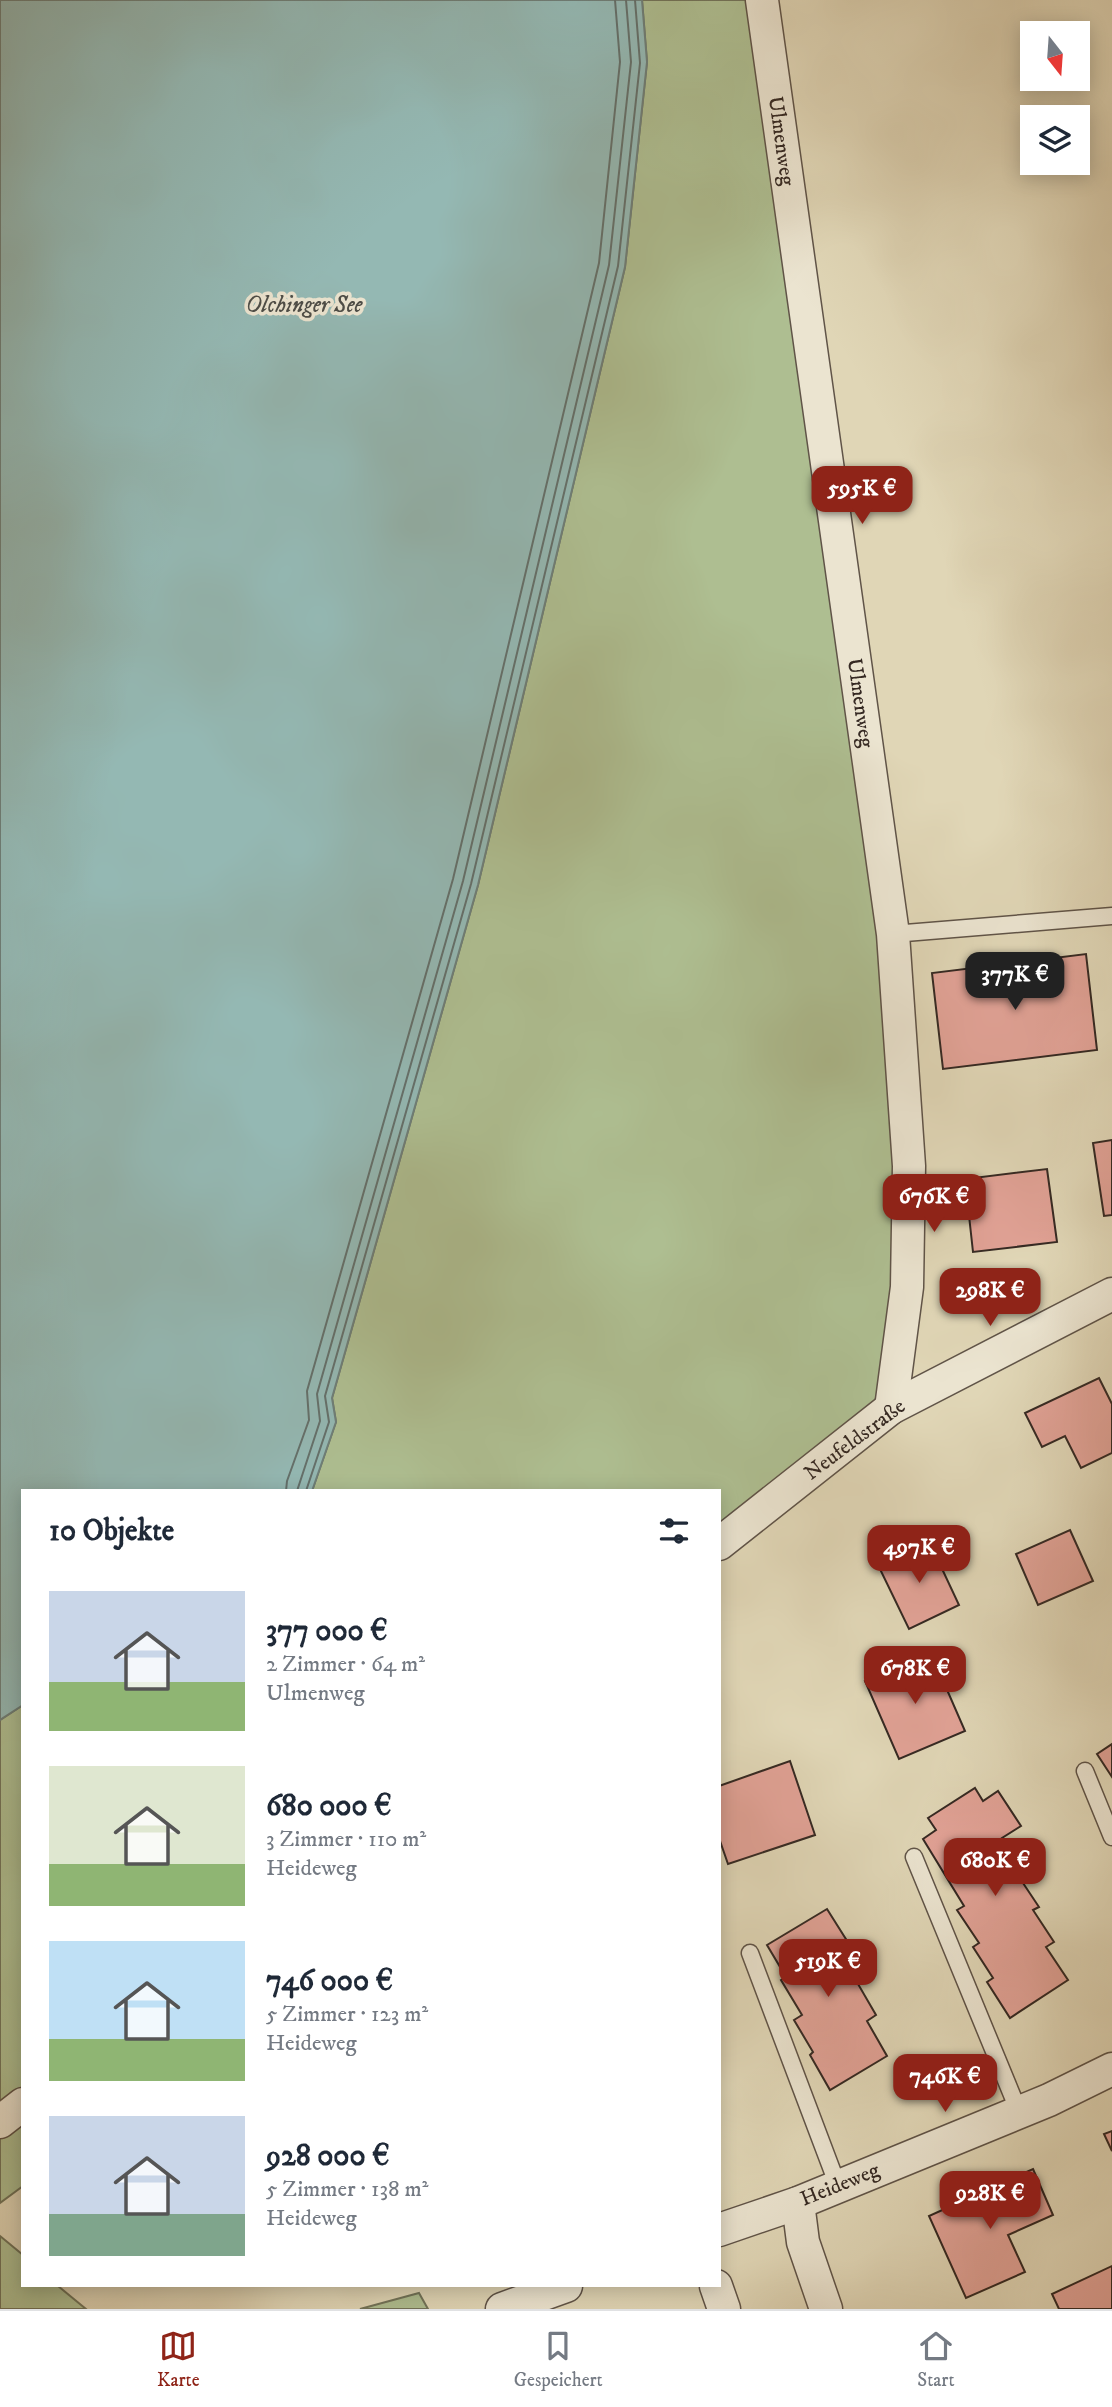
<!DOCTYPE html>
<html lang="de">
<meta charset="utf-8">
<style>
:root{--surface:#fff;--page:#f6f6f7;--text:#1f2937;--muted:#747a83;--line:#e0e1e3;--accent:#8f2418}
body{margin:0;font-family:"IM FELL DW Pica",serif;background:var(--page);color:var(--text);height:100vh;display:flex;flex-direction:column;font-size:26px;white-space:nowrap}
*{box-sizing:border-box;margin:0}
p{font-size:23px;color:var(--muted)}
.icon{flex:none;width:38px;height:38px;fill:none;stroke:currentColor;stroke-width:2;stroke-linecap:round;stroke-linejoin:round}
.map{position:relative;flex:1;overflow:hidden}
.drawer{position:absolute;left:21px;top:1489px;width:700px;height:798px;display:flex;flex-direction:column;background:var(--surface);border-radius:0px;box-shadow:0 4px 18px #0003}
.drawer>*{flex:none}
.needle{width:46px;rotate:163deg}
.tools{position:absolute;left:1020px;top:21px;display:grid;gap:14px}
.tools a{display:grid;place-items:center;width:70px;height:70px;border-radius:0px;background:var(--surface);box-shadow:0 4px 18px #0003;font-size:35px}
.price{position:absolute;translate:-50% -60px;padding:0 16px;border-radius:14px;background:var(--accent);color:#fff;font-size:23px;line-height:46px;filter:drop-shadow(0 2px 4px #0008)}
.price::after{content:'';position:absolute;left:50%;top:42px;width:21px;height:16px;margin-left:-10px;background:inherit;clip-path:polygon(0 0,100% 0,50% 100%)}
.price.current{background:#222;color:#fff}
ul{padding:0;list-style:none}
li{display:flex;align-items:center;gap:21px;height:175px;padding:0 28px}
li span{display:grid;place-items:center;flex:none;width:196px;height:140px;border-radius:0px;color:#555}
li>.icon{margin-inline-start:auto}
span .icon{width:84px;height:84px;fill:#fffc;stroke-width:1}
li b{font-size:30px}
h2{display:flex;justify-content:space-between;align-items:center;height:84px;padding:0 28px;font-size:30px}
.menu{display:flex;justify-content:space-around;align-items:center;height:98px;border-top:2px solid var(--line);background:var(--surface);font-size:19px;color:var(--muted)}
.menu a{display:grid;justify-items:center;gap:4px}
.menu .current{color:var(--accent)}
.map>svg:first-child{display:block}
.green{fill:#aebe91;stroke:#72745a;stroke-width:2}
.water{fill:#94b8b3;stroke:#6e7f79;stroke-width:2}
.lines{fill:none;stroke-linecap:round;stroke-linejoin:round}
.shore{stroke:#64706b;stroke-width:2}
.building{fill:#e1a296;stroke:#352923;stroke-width:2}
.service-casing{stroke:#605448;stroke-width:19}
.minor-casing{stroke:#605448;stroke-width:35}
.service{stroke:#ebe4d0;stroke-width:16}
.minor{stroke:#ebe4d0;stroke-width:32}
.labels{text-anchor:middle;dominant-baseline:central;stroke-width:7;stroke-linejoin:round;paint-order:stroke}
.street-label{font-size:21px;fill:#352923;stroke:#ebe4d0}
.water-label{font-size:23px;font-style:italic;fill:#4d4d47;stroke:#ebe4d0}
</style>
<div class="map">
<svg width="1112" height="2309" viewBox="0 0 1112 2309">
<rect width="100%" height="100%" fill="#e0d6b6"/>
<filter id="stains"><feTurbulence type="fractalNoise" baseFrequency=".00286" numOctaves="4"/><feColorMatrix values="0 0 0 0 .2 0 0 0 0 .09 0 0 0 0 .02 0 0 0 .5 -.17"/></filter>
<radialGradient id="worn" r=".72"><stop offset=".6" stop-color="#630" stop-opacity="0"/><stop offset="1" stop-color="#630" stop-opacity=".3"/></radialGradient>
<g class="green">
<path d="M 642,0 L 762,0 L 901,1058 L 891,1408 L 719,1544 L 719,1491 L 312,1491 L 336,1422 L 332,1398 L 478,885 L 625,267 L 647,62 Z"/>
<path d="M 23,1705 L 23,2186 L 0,2203 L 0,1720 Z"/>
<path d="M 0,2236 L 23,2255 L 23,2286 L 58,2286 L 86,2309 L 0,2309 Z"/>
<path d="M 419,2293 L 428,2309 L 360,2309 Z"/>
</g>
<path class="water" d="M 0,0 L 642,0 L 647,62 L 625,267 L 478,885 L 332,1398 L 336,1422 L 312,1491 L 23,1491 L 23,1705 L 0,1720 Z"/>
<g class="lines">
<g class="shore">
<path d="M 286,1491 L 287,1481 L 309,1420 L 307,1391 L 453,879 L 599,263 L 620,62 L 615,0"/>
<path d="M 297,1491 L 320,1421 L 317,1394 L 463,881 L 609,265 L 631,62 L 626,0"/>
<path d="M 306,1491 L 329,1422 L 325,1396 L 471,884 L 618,266 L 640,63 L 635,0"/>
</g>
</g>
<g class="building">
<path d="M 1086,954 L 1097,1050 L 943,1069 L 932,973 Z"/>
<path d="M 1112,1140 L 1112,1215 L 1104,1216 L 1093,1143 Z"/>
<path d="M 1047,1169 L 1057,1242 L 973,1252 L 965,1179 Z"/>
<path d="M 1099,1378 L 1112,1404 L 1112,1453 L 1081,1468 L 1065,1436 L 1042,1447 L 1025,1413 Z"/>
<path d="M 1070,1530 L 1093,1581 L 1038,1605 L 1016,1554 Z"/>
<path d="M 929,1541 L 959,1605 L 909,1629 L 878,1565 Z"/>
<path d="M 931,1653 L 965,1731 L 899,1759 L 865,1681 Z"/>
<path d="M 1112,1744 L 1112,1777 L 1097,1754 Z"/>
<path d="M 790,1761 L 815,1835 L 728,1864 L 719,1838 L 719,1786 Z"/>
<path d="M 975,1788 L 983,1801 L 998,1791 L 1021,1826 L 1002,1838 L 1023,1870 L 1017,1874 L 1039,1907 L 1033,1910 L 1054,1942 L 1046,1947 L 1068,1980 L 1010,2018 L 987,1982 L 993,1978 L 973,1947 L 979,1943 L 957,1910 L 964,1906 L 923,1839 L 936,1830 L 928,1818 Z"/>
<path d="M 827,1909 L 849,1944 L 842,1948 L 862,1982 L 858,1984 L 876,2015 L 867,2021 L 887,2056 L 830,2090 L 810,2055 L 813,2052 L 794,2020 L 802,2015 L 781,1980 L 786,1977 L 767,1945 Z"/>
<path d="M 1112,2131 L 1112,2151 L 1104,2134 Z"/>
<path d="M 1033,2169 L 1053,2215 L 1008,2235 L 1025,2272 L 966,2298 L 929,2216 Z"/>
<path d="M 1112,2266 L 1112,2309 L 1059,2309 L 1052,2294 Z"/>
</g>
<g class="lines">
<defs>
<g id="service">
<path d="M 893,934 L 1112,916"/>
<path d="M 1085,1771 L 1112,1837"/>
<path d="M 914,1857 L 1019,2112"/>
<path d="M 750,1953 L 838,2186"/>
</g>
<g id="minor">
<path d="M 762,0 L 893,934 L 909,1166 L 907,1287 L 891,1408"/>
<path d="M 719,1544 L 891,1408 L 1112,1294"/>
<path d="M 0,2122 L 23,2104"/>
<path d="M 798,2203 L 803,2242 L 826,2309"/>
<path d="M 719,2230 L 798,2203 L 1049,2100 L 1112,2069"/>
<path d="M 716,2286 L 724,2309"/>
<path d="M 502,2309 L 566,2286"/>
</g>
</defs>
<use href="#service" class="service-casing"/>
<use href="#minor" class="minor-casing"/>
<use href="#service" class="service"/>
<use href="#minor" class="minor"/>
</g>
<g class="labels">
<g class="street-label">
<text transform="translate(781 141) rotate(82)">Ulmenweg</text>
<text transform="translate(860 703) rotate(82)">Ulmenweg</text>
<text transform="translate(855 1440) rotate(-37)">Neufeldstraße</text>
<text transform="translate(840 2185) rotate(-22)">Heideweg</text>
</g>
<g class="water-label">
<text x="304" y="305">Olchinger See</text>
</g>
</g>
<rect width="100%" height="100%" filter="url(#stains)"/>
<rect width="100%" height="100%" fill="url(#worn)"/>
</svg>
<div class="tools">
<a><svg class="needle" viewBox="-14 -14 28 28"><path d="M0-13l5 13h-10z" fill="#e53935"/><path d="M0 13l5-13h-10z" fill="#747a83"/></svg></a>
<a><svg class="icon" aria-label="layers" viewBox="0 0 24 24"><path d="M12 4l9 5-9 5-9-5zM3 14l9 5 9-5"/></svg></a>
</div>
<b class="price" style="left:862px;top:526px">595K €</b>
<b class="price current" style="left:1015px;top:1012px">377K €</b>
<b class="price" style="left:934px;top:1234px">676K €</b>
<b class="price" style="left:990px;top:1328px">298K €</b>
<b class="price" style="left:919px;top:1585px">497K €</b>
<b class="price" style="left:915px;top:1706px">678K €</b>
<b class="price" style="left:995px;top:1898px">680K €</b>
<b class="price" style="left:828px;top:1999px">519K €</b>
<b class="price" style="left:945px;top:2114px">746K €</b>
<b class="price" style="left:990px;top:2231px">928K €</b>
<section class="drawer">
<h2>10 Objekte<svg class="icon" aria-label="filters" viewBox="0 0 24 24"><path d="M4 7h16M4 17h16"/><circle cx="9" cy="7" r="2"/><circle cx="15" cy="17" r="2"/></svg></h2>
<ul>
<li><span style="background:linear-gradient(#c9d6e8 65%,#8fb573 0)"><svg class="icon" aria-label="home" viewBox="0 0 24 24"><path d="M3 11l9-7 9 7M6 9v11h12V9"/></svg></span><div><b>377 000 €</b><p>2 Zimmer · 64 m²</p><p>Ulmenweg</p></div></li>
<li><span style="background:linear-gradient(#dfe7d0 70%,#8fb573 0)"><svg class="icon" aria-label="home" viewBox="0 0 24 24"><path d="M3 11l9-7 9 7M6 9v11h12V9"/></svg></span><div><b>680 000 €</b><p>3 Zimmer · 110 m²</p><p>Heideweg</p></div></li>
<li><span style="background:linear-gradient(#bfe0f5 70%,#8fb573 0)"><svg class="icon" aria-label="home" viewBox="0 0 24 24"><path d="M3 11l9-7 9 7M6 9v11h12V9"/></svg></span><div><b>746 000 €</b><p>5 Zimmer · 123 m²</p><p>Heideweg</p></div></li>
<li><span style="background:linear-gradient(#c9d6e8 70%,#7fa58c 0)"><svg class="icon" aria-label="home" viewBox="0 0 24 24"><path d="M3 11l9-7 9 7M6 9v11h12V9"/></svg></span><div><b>928 000 €</b><p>5 Zimmer · 138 m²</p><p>Heideweg</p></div></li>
</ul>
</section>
</div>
<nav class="menu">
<a class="current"><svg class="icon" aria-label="map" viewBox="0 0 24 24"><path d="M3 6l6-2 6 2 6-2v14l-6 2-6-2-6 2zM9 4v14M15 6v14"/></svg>Karte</a>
<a><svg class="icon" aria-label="saved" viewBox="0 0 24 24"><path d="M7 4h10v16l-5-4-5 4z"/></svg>Gespeichert</a>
<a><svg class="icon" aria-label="home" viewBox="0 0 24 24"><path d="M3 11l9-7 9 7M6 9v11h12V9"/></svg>Start</a>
</nav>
